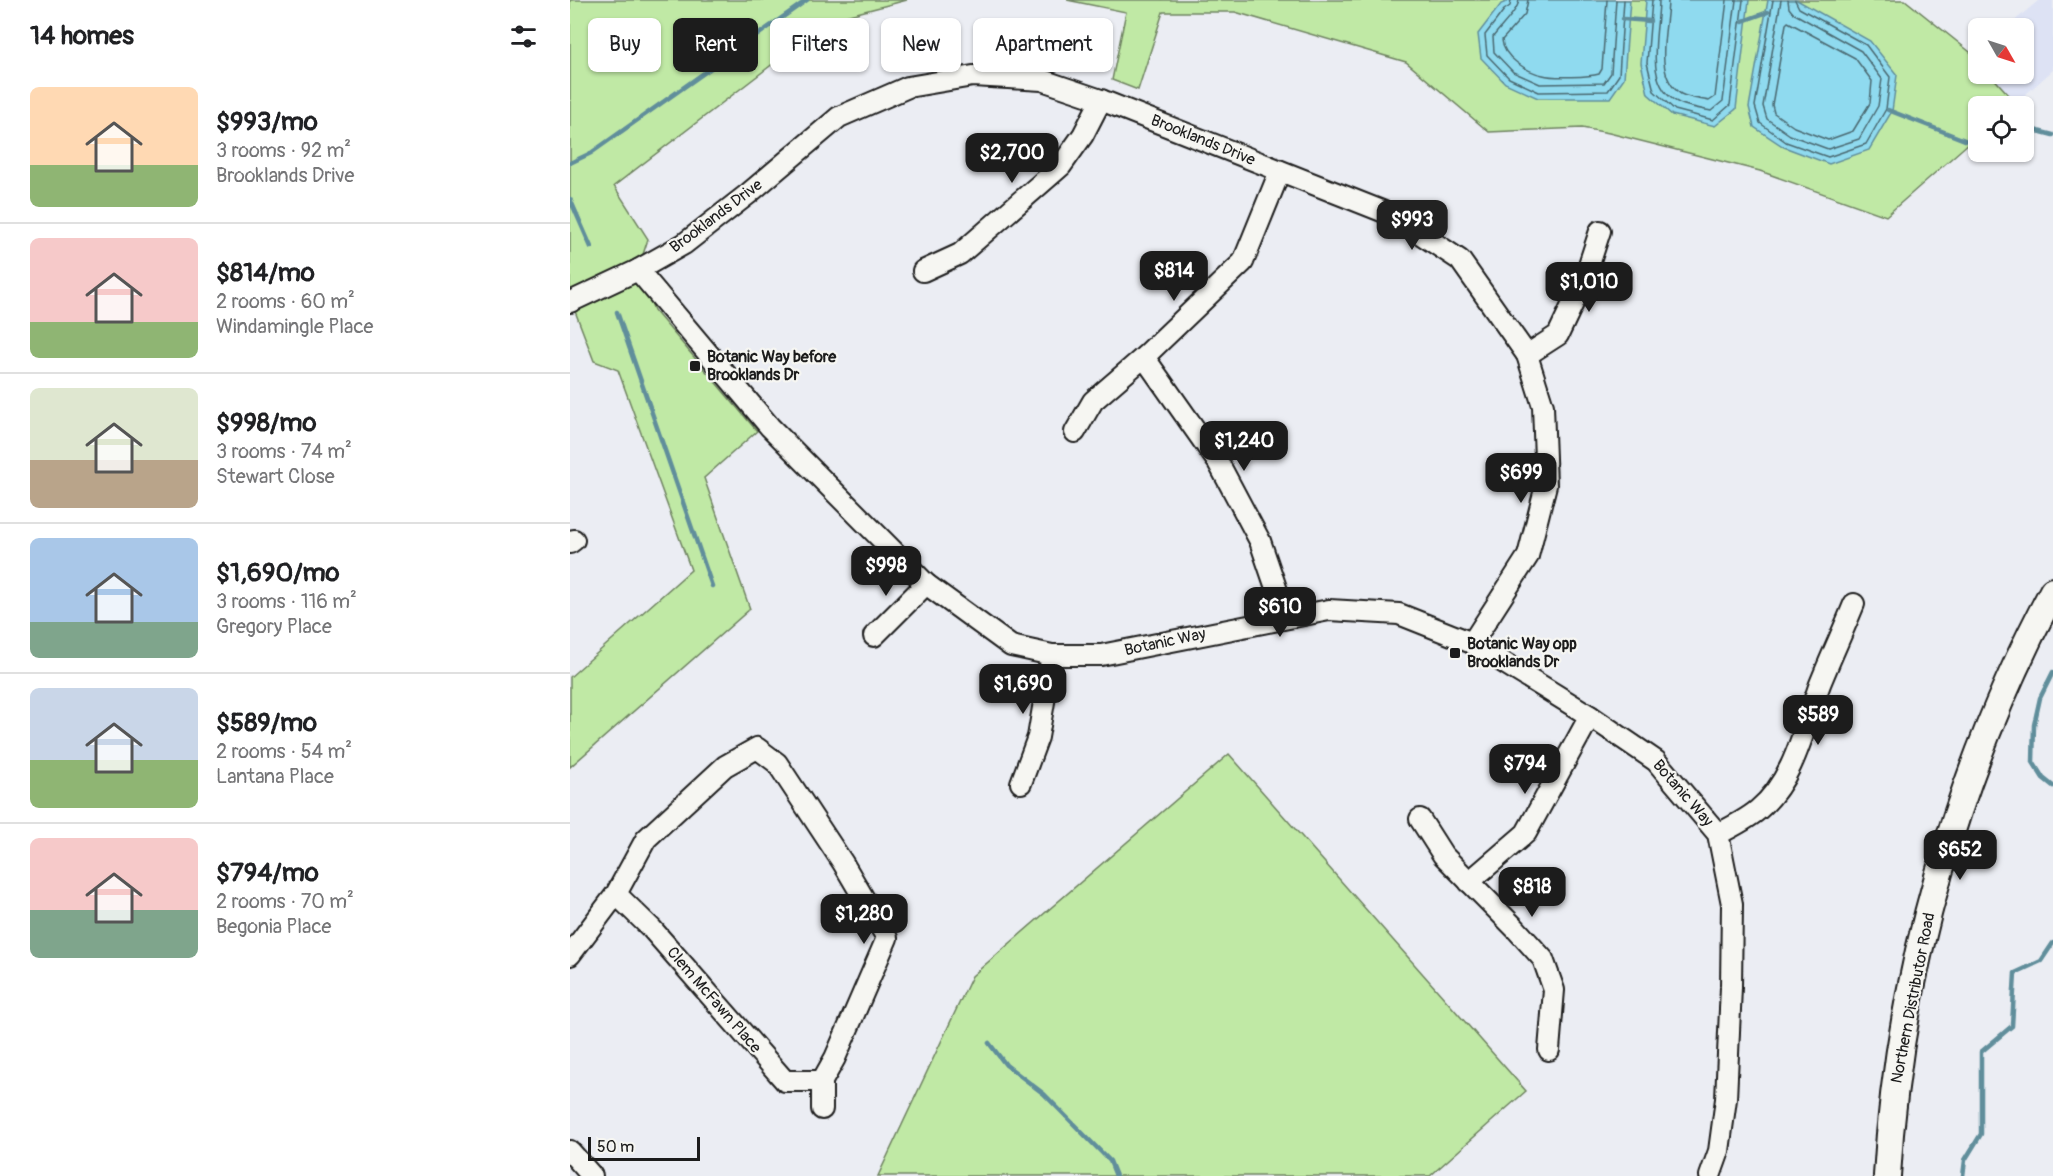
<!DOCTYPE html>
<meta charset="utf-8">
<style>
:root{--surface:#fff;--page:#f6f6f6;--text:#202124;--muted:#757577;--line:#e0e0e0;--accent:#1c1c1c}
body{margin:0;font-family:Pangolin,sans-serif;background:var(--page);color:var(--text);height:100vh;display:flex;flex-direction:column;font-size:22px;white-space:nowrap}
*{box-sizing:border-box;margin:0}
p{font-size:20px;color:var(--muted)}
.icon{flex:none;width:33px;height:33px;fill:none;stroke:currentColor;stroke-width:2;stroke-linecap:round;stroke-linejoin:round}
.map{position:relative;flex:1;overflow:hidden}
.panel{display:flex;flex-direction:column;background:var(--surface);width:570px}
.panel>*{flex:none}
.banner{position:absolute;left:18px;top:18px;width:570px;height:54px;display:flex;gap:12px}
.needle{width:39px;rotate:129deg}
.tools{position:absolute;left:1398px;top:18px;display:grid;gap:12px}
.tools a{display:grid;place-items:center;width:66px;height:66px;border-radius:9px;background:var(--surface);box-shadow:0 2px 4px #0004;font-size:30px}
.scale{position:absolute;left:18px;bottom:15px;width:112px;box-sizing:border-box;padding-left:6px;border:3px solid #1c1c1c;border-top:0;font-size:16px;line-height:21px;white-space:nowrap;color:#1c1c1c;-webkit-text-stroke:4px #f6f6f2;paint-order:stroke}
.price{position:absolute;translate:-50% -51px;padding:0 14px;border-radius:12px;background:var(--accent);color:#fff;font-size:20px;line-height:39px;filter:drop-shadow(0 2px 3px #0008)}
.price::after{content:'';position:absolute;left:50%;top:36px;width:18px;height:14px;margin-left:-9px;background:inherit;clip-path:polygon(0 0,100% 0,50% 100%)}
.price.current{background:#222;color:#fff}
ul{padding:0;list-style:none}
li{display:flex;align-items:center;gap:18px;height:150px;padding:0 30px}
li+li{border-top:2px solid var(--line)}
li span{display:grid;place-items:center;flex:none;width:168px;height:120px;border-radius:9px;color:#555}
li>.icon{margin-inline-start:auto}
span .icon{width:72px;height:72px;fill:#fffc;stroke-width:1}
li b{font-size:26px}
h2{display:flex;justify-content:space-between;align-items:center;height:72px;padding:0 30px;font-size:26px}
.chip{padding:0 21px;border-radius:9px;background:var(--surface);box-shadow:0 2px 4px #0004;font-size:21px;line-height:54px}
.chip.current{background:var(--accent);color:#fff}
main{display:flex;flex:1;min-height:0}
.map>svg:first-child{display:block}
.built{fill:#dde2f4}
.green{fill:#c0e9a5;stroke:#6e8260;stroke-width:1.5}
.water{fill:#8fdaef;stroke:#618e9b;stroke-width:1.5}
.lines{fill:none;stroke-linecap:round;stroke-linejoin:round}
.shore{stroke:#4a6870;stroke-width:1.5}
.stream{stroke:#618e9b;stroke-width:4.5}
.minor-casing{stroke:#1c1c1c;stroke-width:24}
.major-casing{stroke:#1c1c1c;stroke-width:30}
.minor{stroke:#f6f6f2;stroke-width:20}
.major{stroke:#f6f6f2;stroke-width:26}
.poi-dot{fill:#1c1c1c;stroke:#f6f6f2;stroke-width:2}
.labels{text-anchor:middle;dominant-baseline:central;stroke-width:4.5;stroke-linejoin:round;paint-order:stroke}
.street-label{font-size:16px;fill:#1c1c1c;stroke:#f6f6f2}
.poi-label{font-size:16px;font-weight:bold;fill:#1c1c1c;stroke:#f6f6f2;text-anchor:start}
</style>
<main>
<section class="panel">
<h2>14 homes<svg class="icon" aria-label="filters" viewBox="0 0 24 24"><path d="M4 7h16M4 17h16"/><circle cx="9" cy="7" r="2"/><circle cx="15" cy="17" r="2"/></svg></h2>
<ul>
<li><span style="background:linear-gradient(#ffd9b3 65%,#8fb573 0)"><svg class="icon" aria-label="home" viewBox="0 0 24 24"><path d="M3 11l9-7 9 7M6 9v11h12V9"/></svg></span><div><b>$993/mo</b><p>3 rooms · 92 m²</p><p>Brooklands Drive</p></div></li>
<li><span style="background:linear-gradient(#f6c9c9 70%,#8fb573 0)"><svg class="icon" aria-label="home" viewBox="0 0 24 24"><path d="M3 11l9-7 9 7M6 9v11h12V9"/></svg></span><div><b>$814/mo</b><p>2 rooms · 60 m²</p><p>Windamingle Place</p></div></li>
<li><span style="background:linear-gradient(#dfe7d0 60%,#b9a48a 0)"><svg class="icon" aria-label="home" viewBox="0 0 24 24"><path d="M3 11l9-7 9 7M6 9v11h12V9"/></svg></span><div><b>$998/mo</b><p>3 rooms · 74 m²</p><p>Stewart Close</p></div></li>
<li><span style="background:linear-gradient(#a9c7e8 70%,#7fa58c 0)"><svg class="icon" aria-label="home" viewBox="0 0 24 24"><path d="M3 11l9-7 9 7M6 9v11h12V9"/></svg></span><div><b>$1,690/mo</b><p>3 rooms · 116 m²</p><p>Gregory Place</p></div></li>
<li><span style="background:linear-gradient(#c9d6e8 60%,#8fb573 0)"><svg class="icon" aria-label="home" viewBox="0 0 24 24"><path d="M3 11l9-7 9 7M6 9v11h12V9"/></svg></span><div><b>$589/mo</b><p>2 rooms · 54 m²</p><p>Lantana Place</p></div></li>
<li><span style="background:linear-gradient(#f6c9c9 60%,#7fa58c 0)"><svg class="icon" aria-label="home" viewBox="0 0 24 24"><path d="M3 11l9-7 9 7M6 9v11h12V9"/></svg></span><div><b>$794/mo</b><p>2 rooms · 70 m²</p><p>Begonia Place</p></div></li>
</ul>
</section>
<div class="map">
<svg width="1483" height="1176" viewBox="0 0 1483 1176">
<rect width="100%" height="100%" fill="#ebedf3"/>
<filter id="ink" filterUnits="userSpaceOnUse"><feTurbulence type="fractalNoise" baseFrequency=".0167" numOctaves="2"/><feDisplacementMap in="SourceGraphic" scale="12" xChannelSelector="R" yChannelSelector="G"/><feConvolveMatrix kernelMatrix="1 2 1 2 8 2 1 2 1" color-interpolation-filters="sRGB"/></filter>
<g filter="url(#ink)">
<path class="built" d="M 1469,0 L 1483,0 L 1483,70 L 1446,103 L 1420,74 L 1454,74 L 1454,28 L 1436,28 Z"/>
<g class="green">
<path d="M 0,0 L 337,0 L 260,20 L 44,186 L 78,239 L 68,270 L 84,310 L 187,431 L 134,478 L 180,609 L 0,767 L 0,677 L 121,570 L 48,370 L 24,361 L 0,298 Z"/>
<path d="M 497,0 L 1335,0 L 1405,56 L 1408,61 L 1408,74 L 1420,74 L 1446,103 L 1442,106 L 1408,106 L 1408,135 L 1316,216 L 1190,171 L 1039,133 L 1012,128 L 919,132 L 836,62 L 665,12 L 593,12 L 568,90 L 542,80 L 556,12 Z"/>
<path d="M 659,754 L 956,1091 L 860,1176 L 308,1176 L 402,976 Z"/>
</g>
<g class="water">
<path d="M 941,0 L 1060,0 L 1054,78 L 1040,98 L 968,98 L 935,83 L 911,58 L 908,34 L 931,4 Z"/>
<path d="M 1076,0 L 1179,0 L 1166,109 L 1145,126 L 1102,115 L 1078,94 L 1071,63 Z"/>
<path d="M 1198,0 L 1227,0 L 1300,41 L 1327,75 L 1322,111 L 1299,150 L 1259,164 L 1214,147 L 1184,127 L 1179,107 Z"/>
</g>
<g class="lines">
<g class="shore">
<path d="M 941,0 L 940,6 L 934,10 L 915,35 L 917,55 L 939,78 L 969,92 L 1038,91 L 1049,75 L 1054,0"/>
<path d="M 949,0 C 948,11 930,27 923,37 L 924,52 L 943,72 L 970,84 L 1034,83 L 1041,73 L 1046,0"/>
<path d="M 958,0 L 955,14 L 932,40 C 933,57 957,72 973,75 C 982,78 1020,77 1029,74 L 1032,69 L 1037,0"/>
<path d="M 1082,0 L 1077,63 L 1084,91 L 1105,110 L 1143,120 L 1160,105 L 1173,0"/>
<path d="M 1089,0 C 1089,32 1072,85 1109,103 C 1118,107 1131,109 1141,111 L 1153,101 L 1166,0"/>
<path d="M 1098,0 C 1098,29 1082,75 1111,94 C 1119,98 1130,99 1139,101 L 1145,97 L 1157,0"/>
<path d="M 1203,0 L 1185,106 L 1190,123 L 1216,142 L 1258,157 L 1296,144 L 1316,109 L 1320,77 L 1296,45 L 1229,8 L 1225,0"/>
<path d="M 1211,0 L 1193,106 L 1197,119 L 1220,135 L 1258,149 L 1289,139 L 1308,106 L 1312,79 L 1291,51 L 1223,13 L 1219,8 L 1218,0"/>
<path d="M 1218,22 L 1285,58 L 1302,81 L 1300,103 L 1283,131 L 1258,140 L 1224,127 L 1204,113 L 1202,105 L 1216,24 Z"/>
</g>
<g class="stream">
<path d="M 1053,19 L 1080,21"/>
<path d="M 1173,21 L 1198,12"/>
<path d="M 1318,110 L 1405,144 L 1408,143"/>
<path d="M 1454,132 L 1460,129 L 1483,135"/>
<path d="M 0,163 L 21,153 L 237,0"/>
<path d="M 0,199 L 21,247"/>
<path d="M 47,312 L 142,586"/>
<path d="M 1483,672 L 1470,698 L 1464,725 L 1463,762 L 1473,778 L 1483,786"/>
<path d="M 419,1043 L 436,1065 L 474,1094 L 540,1161 L 546,1176"/>
<path d="M 1393,1176 L 1395,1160 L 1411,1134 L 1411,1052 L 1442,1026 L 1445,973 L 1471,961 L 1483,943"/>
</g>
<defs>
<g id="minor">
<path d="M 68,270 L 200,427 L 356,584 L 441,646 L 482,655 L 531,655 L 759,610 L 829,614 L 902,643 L 1020,716 L 1086,761 L 1148,834 L 1162,904 L 1161,987 L 1156,1099 L 1149,1151 L 1140,1176"/>
<path d="M 353,271 L 390,254 L 491,166 L 513,135 L 531,100"/>
<path d="M 0,302 L 68,270 L 114,244 L 178,194 L 269,117 L 338,87 L 403,76 L 472,80 L 531,100 L 822,215 L 890,260 L 957,355 L 973,406 L 976,485 L 958,556 L 902,643"/>
<path d="M 957,355 L 988,335 L 1014,280 L 1030,231"/>
<path d="M 574,357 L 648,462 L 690,541 L 716,617"/>
<path d="M 505,432 L 523,401 L 574,357 L 673,262 L 710,171"/>
<path d="M 0,543 L 4,540"/>
<path d="M 304,636 L 356,584"/>
<path d="M 451,783 L 468,737 L 482,655"/>
<path d="M 850,819 L 873,855 L 946,929 L 973,959 L 984,990 L 979,1050"/>
<path d="M 1148,834 C 1162,827 1176,820 1188,810 C 1225,779 1234,727 1250,684 C 1261,657 1273,631 1284,604"/>
<path d="M 899,882 L 956,833 L 1020,716"/>
<path d="M 0,955 L 46,894 L 76,839 L 155,766 L 187,748 L 207,763 L 273,863 L 317,938 L 265,1058 L 252,1081 L 215,1081 L 82,929 L 46,894"/>
<path d="M 252,1081 L 252,1109"/>
<path d="M 0,1151 L 22,1176"/>
</g>
<path id="major" d="M 1317,1176 C 1328,976 1388,768 1483,591"/>
</defs>
<use href="#minor" class="minor-casing"/>
<use href="#major" class="major-casing"/>
<use href="#minor" class="minor"/>
<use href="#major" class="major"/>
</g>
</g>
<g class="poi-dot">
<rect x="119" y="360" width="12" height="12" rx="3"/>
<rect x="879" y="647" width="12" height="12" rx="3"/>
</g>
<g class="labels">
<g class="street-label">
<text transform="translate(633 140) rotate(22)">Brooklands Drive</text>
<text transform="translate(146 216) rotate(-37)">Brooklands Drive</text>
<text transform="translate(595 642) rotate(-12)">Botanic Way</text>
<text transform="translate(1113 793) rotate(49)">Botanic Way</text>
<text transform="translate(1343 998) rotate(-79)">Northern Distributor Road</text>
<text transform="translate(144 1000) rotate(49)">Clem McFawn Place</text>
</g>
<g class="poi-label">
<text x="137" y="357">Botanic Way before<tspan x="137" dy="18">Brooklands Dr</tspan></text>
<text x="897" y="644">Botanic Way opp<tspan x="897" dy="18">Brooklands Dr</tspan></text>
</g>
</g>
</svg>
<div class="tools">
<a><svg class="needle" viewBox="-14 -14 28 28"><path d="M0-13l5 13h-10z" fill="#e53935"/><path d="M0 13l5-13h-10z" fill="#757577"/></svg></a>
<a><svg class="icon" aria-label="locate" viewBox="0 0 24 24"><circle cx="12" cy="12" r="6"/><path d="M12 2v4M12 18v4M2 12h4M18 12h4"/></svg></a>
</div>
<div class="scale">50 m</div>
<b class="price" style="left:442px;top:184px">$2,700</b>
<b class="price current" style="left:842px;top:251px">$993</b>
<b class="price" style="left:604px;top:302px">$814</b>
<b class="price" style="left:1019px;top:313px">$1,010</b>
<b class="price" style="left:674px;top:472px">$1,240</b>
<b class="price" style="left:951px;top:504px">$699</b>
<b class="price" style="left:316px;top:597px">$998</b>
<b class="price" style="left:710px;top:638px">$610</b>
<b class="price" style="left:453px;top:715px">$1,690</b>
<b class="price" style="left:1248px;top:746px">$589</b>
<b class="price" style="left:955px;top:795px">$794</b>
<b class="price" style="left:1390px;top:881px">$652</b>
<b class="price" style="left:962px;top:918px">$818</b>
<b class="price" style="left:294px;top:945px">$1,280</b>
<div class="banner">
<a class="chip">Buy</a>
<a class="chip current">Rent</a>
<a class="chip">Filters</a>
<a class="chip">New</a>
<a class="chip">Apartment</a>
</div>
</div>
</main>
